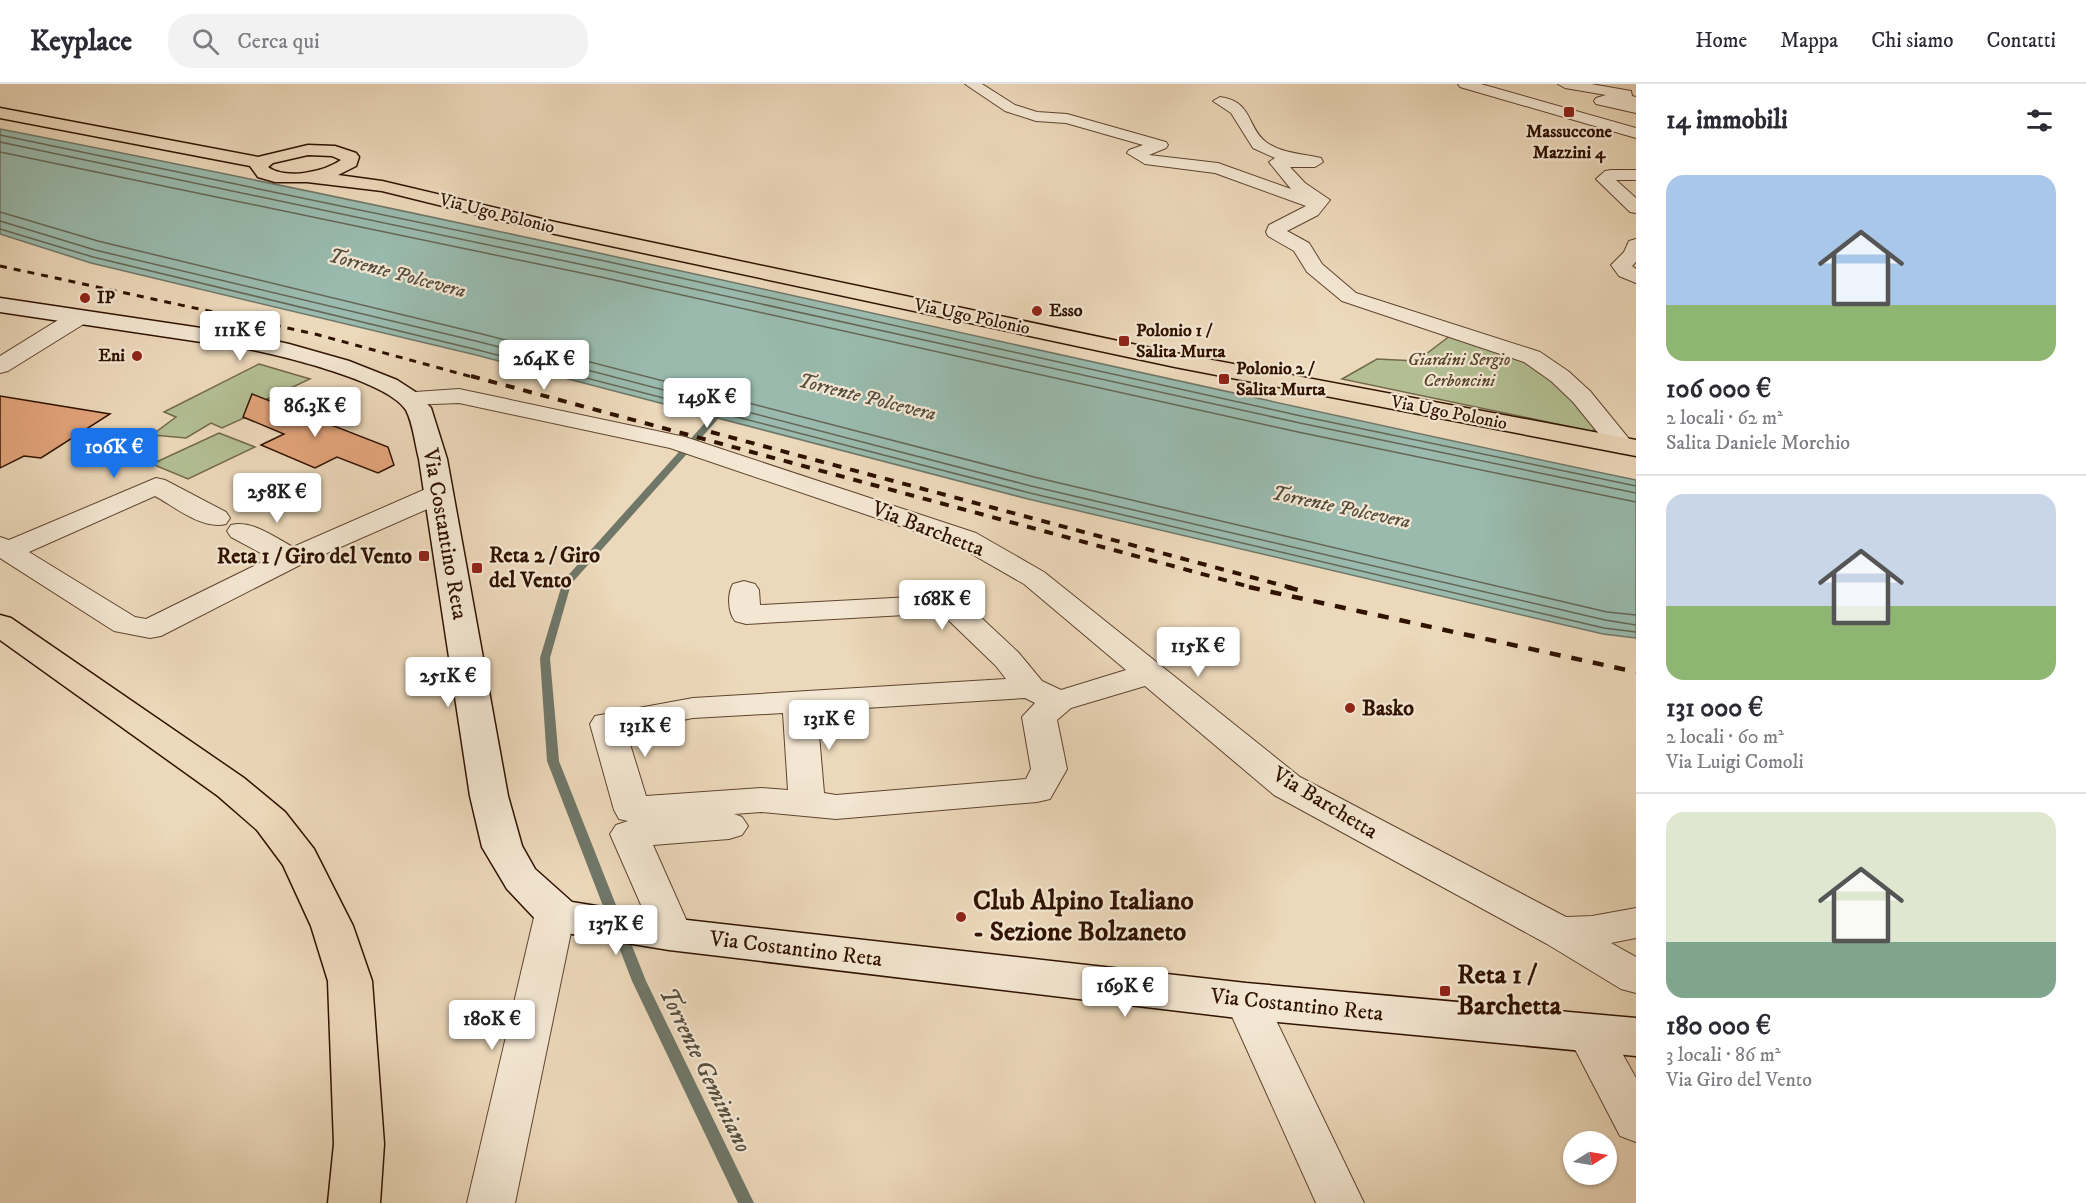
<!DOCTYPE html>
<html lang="it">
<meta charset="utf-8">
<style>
:root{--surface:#fff;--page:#f2f2f3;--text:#2b2b33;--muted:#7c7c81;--line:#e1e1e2;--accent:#1a73e8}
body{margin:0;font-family:"IM FELL DW Pica",serif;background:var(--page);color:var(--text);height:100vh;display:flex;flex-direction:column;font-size:22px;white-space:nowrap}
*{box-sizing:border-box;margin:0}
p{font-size:20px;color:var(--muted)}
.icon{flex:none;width:33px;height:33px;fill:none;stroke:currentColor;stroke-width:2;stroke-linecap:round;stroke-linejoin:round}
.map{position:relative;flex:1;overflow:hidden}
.side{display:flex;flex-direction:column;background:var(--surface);width:450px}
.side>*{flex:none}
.needle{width:39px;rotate:79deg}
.buttons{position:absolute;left:1563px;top:1047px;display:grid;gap:12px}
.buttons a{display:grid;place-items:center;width:54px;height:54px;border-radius:50%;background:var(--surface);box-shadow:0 2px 4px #0004;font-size:30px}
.price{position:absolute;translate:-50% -51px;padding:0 14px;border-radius:6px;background:#fff;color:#222;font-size:20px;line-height:39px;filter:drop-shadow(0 2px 3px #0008)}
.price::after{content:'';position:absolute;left:50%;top:36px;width:18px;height:14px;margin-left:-9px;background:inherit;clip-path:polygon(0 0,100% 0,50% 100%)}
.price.on{background:var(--accent);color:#fff}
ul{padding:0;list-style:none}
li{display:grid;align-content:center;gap:12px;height:318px;padding:0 30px}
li+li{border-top:2px solid var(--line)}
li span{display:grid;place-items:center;height:186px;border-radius:18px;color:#555}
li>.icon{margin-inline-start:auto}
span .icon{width:108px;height:108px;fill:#fffc;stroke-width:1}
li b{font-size:26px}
h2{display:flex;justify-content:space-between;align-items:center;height:72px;padding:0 30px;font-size:26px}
header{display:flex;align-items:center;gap:36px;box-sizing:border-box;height:84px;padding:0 30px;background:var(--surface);border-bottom:2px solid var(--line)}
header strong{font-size:28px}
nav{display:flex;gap:33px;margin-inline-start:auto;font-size:21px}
.search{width:420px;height:54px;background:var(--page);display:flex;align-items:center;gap:15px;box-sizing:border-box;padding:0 21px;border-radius:24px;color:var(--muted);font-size:22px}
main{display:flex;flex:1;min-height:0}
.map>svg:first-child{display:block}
.green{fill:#b3bf93;stroke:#72684a;stroke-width:1.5}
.water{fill:#99baad;stroke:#6f7768;stroke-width:1.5}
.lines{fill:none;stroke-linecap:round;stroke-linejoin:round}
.shore{stroke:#646656;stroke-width:1.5}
.stream{fill:#6f7768;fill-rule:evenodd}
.building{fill:#e3a47b;stroke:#301200;stroke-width:1.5}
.street-casing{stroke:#5f442e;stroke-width:2}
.secondary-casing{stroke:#301200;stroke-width:3}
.primary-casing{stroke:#301200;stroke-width:3}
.highway-casing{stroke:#301200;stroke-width:3}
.street{fill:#f3e6d2;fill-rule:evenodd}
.secondary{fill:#f3e6d2;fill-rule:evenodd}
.primary{fill:#ecd8ba;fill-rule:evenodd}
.highway{fill:#ecd8ba;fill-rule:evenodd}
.rail-far2{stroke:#301200;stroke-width:3;stroke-dasharray:7 7;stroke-linecap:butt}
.rail-far1{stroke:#301200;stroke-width:4;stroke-dasharray:9 9;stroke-linecap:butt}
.rail{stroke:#301200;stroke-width:4.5;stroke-dasharray:11 11;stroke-linecap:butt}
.poi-dot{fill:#8f2418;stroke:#f3e6d2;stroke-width:2}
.labels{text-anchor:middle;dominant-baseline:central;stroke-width:4.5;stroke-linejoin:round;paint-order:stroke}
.far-poi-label{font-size:18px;font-weight:bold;fill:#301200;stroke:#f3e6d2;text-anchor:start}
.far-street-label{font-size:18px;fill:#301200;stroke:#f3e6d2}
.far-park-label{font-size:18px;font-style:italic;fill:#57462c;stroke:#f3e6d2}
.far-water-label{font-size:20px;font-style:italic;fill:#554d3d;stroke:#f3e6d2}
.street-label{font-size:22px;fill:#301200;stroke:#f3e6d2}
.poi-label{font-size:22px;font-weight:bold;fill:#301200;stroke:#f3e6d2;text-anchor:start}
.water-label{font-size:24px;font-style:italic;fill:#554d3d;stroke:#f3e6d2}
.near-poi-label{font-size:27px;font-weight:bold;fill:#301200;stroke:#f3e6d2;text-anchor:start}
</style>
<header>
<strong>Keyplace</strong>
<div class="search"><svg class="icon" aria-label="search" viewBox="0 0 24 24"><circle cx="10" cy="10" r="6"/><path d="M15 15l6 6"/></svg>Cerca qui</div>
<nav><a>Home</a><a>Mappa</a><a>Chi siamo</a><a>Contatti</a></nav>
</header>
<main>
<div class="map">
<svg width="1636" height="1119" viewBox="0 0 1636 1119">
<rect width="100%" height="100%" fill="#ecd8ba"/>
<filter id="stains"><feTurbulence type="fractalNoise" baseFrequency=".00333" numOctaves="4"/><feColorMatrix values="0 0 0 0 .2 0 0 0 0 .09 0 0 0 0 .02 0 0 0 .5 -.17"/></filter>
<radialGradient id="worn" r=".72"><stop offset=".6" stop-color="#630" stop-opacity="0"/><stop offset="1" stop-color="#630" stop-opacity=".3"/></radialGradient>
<g class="green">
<path d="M 1451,251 L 1503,264 L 1560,296 L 1598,345 L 1591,347 L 1342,295 L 1377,275 L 1417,277 Z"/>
<path d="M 259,280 L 310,295 L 267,315 L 277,319 L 222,344 L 211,339 L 186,354 L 152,351 L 176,333 L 164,328 Z"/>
<path d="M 219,349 L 255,363 L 188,395 L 152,380 Z"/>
</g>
<path class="water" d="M 0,45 C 547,151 1090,281 1636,396 L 1636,554 L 1603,550 L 1028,415 L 476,271 L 91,179 L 0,150 Z"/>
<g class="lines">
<g class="shore">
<path d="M 0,51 L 605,177 L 1301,332 L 1636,402"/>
<path d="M 0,58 L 603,185 L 1300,339 L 1636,409"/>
<path d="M 0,68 L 601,193 L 1298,348 L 1636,418"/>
<path d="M 0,128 L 98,157 L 482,250 L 1034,393 L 1607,528 L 1636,531"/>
<path d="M 0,137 L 95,166 L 480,258 L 1031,402 L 1605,536 L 1636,541"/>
<path d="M 0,145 L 93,173 L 478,266 L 1030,409 L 1604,544 L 1636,548"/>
</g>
<path class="stream" d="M 722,323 L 728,323 L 729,325 L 718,335 L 571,500 L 550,574 L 559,677 L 646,897 L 754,1119 L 738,1119 L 632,897 L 547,677 L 540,574 L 563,497 L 712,331 Z"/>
</g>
<g class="building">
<path d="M 252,310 L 388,363 L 394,381 L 378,389 L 337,373 L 315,384 L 261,361 L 284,350 L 243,333 Z"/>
<path d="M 0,312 L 110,330 L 41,374 L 24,372 L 0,384 Z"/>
</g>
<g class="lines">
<defs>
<g id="street">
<path d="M 965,0 L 982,0 L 1015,21 L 1037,28 L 1067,30 L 1166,58 L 1168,61 L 1166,64 L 1149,71 L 1218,79 L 1291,105 L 1269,78 L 1275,74 L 1253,64 L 1231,29 L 1213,17 L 1220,13 C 1253,17 1247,44 1266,58 C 1280,69 1304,70 1321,74 L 1323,78 L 1315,83 L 1290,83 L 1305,99 L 1330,116 L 1318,131 L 1287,147 L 1309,159 L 1322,180 L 1356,209 L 1540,268 L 1568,287 L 1590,307 L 1634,361 L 1630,366 L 1621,369 L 1612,366 L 1573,318 L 1551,297 L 1524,278 L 1342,217 L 1307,188 L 1294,167 L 1268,152 L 1266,148 L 1269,141 L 1306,122 L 1215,89 L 1145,80 L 1127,69 L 1129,66 L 1143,61 L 1066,39 L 1036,37 L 1005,27 Z"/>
<path d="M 1458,0 L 1481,0 L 1636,44 L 1636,54 L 1460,3 Z"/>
<path d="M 1558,0 L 1591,0 L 1631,7 L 1632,12 L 1636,13 L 1636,29 L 1596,20 L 1594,17 L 1596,14 L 1606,11 L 1565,4 Z"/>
<path d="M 1611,86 L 1636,86 L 1636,96 L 1616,96 L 1636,114 L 1636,129 L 1630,128 L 1596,95 L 1605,87 Z"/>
<path d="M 1636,155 L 1636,178 L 1632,182 L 1636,185 L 1636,199 L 1619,192 L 1611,181 L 1624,168 L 1629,157 Z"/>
<path d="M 79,227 L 87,228 L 90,233 L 87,238 L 8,287 L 0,289 L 0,272 L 71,228 Z"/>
<path d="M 459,305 L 685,353 L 976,449 L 1044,488 L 1300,693 L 1566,833 L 1592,832 L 1636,824 L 1636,854 L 1611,859 L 1636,873 L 1636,909 L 1621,905 L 1547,860 L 1274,711 L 1145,602 L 1071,624 L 1057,636 L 1067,685 L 1050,715 L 1037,718 L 836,735 L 761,728 L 734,730 L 742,733 L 748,742 L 742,751 L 729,755 L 653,761 L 693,851 L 687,862 L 673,866 L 659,862 L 610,750 L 616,741 L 628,737 L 619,735 L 614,726 L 590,640 L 595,632 L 693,614 L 1006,595 L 996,582 L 941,529 L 746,540 L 735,537 C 728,528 727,510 733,500 L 744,497 L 755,500 L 759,506 L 760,521 L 949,511 L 960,514 L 1018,568 L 1042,597 L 1061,606 L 1126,586 L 1024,500 L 956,461 L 670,364 L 459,319 L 408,321 L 400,319 L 396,314 L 400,309 ZM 1025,614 L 1035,619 L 1022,633 L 1031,685 L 1026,695 L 836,711 L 824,709 L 817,627 ZM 783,629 L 788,706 L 761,704 L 646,712 L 626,647 L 693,634 Z"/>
<path d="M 156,394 L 165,396 L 226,428 L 230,434 L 226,440 C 202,446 175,423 155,412 L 29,468 L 135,533 L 146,535 L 270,474 L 231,453 L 227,447 L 231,441 C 253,436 274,453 293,463 L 428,404 L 438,402 L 448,404 L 451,410 L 448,416 L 302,480 L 161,552 L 150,554 L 114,547 L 0,474 L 0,453 L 9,456 Z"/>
<path d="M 555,814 L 569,819 L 575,829 L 515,1119 L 467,1119 L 535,829 L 541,819 Z"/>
<path d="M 1246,900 L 1261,905 L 1364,1119 L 1316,1119 L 1225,917 L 1231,905 Z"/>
<path d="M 1588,930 L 1603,935 L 1636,994 L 1636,1058 L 1620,1052 L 1566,948 L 1573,935 Z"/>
</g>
<path id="secondary" d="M 0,214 L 248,251 L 289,260 L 349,277 L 397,296 L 417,309 L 431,324 L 447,375 L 508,712 L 522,762 L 535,785 L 572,818 L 669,834 L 1246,899 L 1636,934 L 1636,972 L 1246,935 L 669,866 L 572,850 L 540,840 L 507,805 L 482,763 L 470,712 L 419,375 C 415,360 413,339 406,326 C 388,297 282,272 248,265 L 0,228 Z"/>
<path id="primary" d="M 0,24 L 258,73 L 308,61 L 335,62 L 356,69 L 359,73 L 356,82 L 338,91 L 382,97 L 555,138 L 1175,269 L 1636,356 L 1636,372 L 1175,283 L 555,150 L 382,107 L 307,98 L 275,98 L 258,93 L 250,82 L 0,34 ZM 308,71 L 332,72 L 341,76 C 324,88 286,96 268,83 L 273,79 Z"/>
<path id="highway" d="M 0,531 L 11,534 L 244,694 L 285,728 L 314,765 L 353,842 L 372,897 L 384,1060 L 380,1119 L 328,1119 L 334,1060 L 328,897 L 311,842 L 283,781 L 257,746 L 218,712 L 0,556 Z"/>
</defs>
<use href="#street" class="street-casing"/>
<use href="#secondary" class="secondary-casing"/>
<use href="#primary" class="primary-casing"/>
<use href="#highway" class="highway-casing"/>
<use href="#street" class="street"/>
<use href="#secondary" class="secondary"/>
<use href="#primary" class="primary"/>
<use href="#highway" class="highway"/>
<path class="rail-far2" d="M 0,182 L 315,250 L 476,294"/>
<g class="rail-far1">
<path d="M 471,292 L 1254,504"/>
<path d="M 711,348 L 1292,504"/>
</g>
<g class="rail">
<path d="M 1249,503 L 1636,588"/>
<path d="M 1287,503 L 1302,507"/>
</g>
</g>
<g class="poi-dot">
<rect x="1563" y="22" width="12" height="12" rx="3"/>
<circle cx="85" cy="214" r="6"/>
<circle cx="1037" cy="227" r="6"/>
<rect x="1118" y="251" width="12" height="12" rx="3"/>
<circle cx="137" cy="272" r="6"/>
<rect x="1218" y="289" width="12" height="12" rx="3"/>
<rect x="418" y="466" width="12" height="12" rx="3"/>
<rect x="471" y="478" width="12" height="12" rx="3"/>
<circle cx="1350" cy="624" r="6"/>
<circle cx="961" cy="833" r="6"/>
<rect x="1439" y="901" width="12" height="12" rx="3"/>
</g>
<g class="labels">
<g class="far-poi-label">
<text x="1569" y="48" text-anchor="middle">Massuccone<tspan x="1569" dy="21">Mazzini 4</tspan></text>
<text x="97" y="214">IP</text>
<text x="1049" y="227">Esso</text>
<text x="1136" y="247">Polonio 1 /<tspan x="1136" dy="21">Salita Murta</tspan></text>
<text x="125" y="272" text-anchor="end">Eni</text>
<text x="1236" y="285">Polonio 2 /<tspan x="1236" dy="21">Salita Murta</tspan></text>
</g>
<g class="far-street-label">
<text transform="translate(497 130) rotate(14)">Via Ugo Polonio</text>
<text transform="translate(972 233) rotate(12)">Via Ugo Polonio</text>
<text transform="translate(1449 329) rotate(11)">Via Ugo Polonio</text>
</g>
<g class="far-park-label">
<text x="1459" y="276">Giardini Sergio<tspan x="1459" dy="21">Cerboncini</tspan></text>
</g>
<g class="far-water-label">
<text transform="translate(397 190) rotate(15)">Torrente Polcevera</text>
<text transform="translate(867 314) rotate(14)">Torrente Polcevera</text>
<text transform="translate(1341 424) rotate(12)">Torrente Polcevera</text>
</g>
<g class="street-label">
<text transform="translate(928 445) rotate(21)">Via Barchetta</text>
<text transform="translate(445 450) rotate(80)">Via Costantino Reta</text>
<text transform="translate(1325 719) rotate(31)">Via Barchetta</text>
<text transform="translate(796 865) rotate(7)">Via Costantino Reta</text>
<text transform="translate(1297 921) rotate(6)">Via Costantino Reta</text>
</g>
<g class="poi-label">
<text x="489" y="471">Reta 2 / Giro<tspan x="489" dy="25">del Vento</tspan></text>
<text x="412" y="472" text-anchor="end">Reta 1 / Giro del Vento</text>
<text x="1362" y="624">Basko</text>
</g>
<g class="water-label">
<text transform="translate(705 986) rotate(64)">Torrente Geminiano</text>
</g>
<g class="near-poi-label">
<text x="973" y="817">Club Alpino Italiano<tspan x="973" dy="31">- Sezione Bolzaneto</tspan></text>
<text x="1457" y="891">Reta 1 /<tspan x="1457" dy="31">Barchetta</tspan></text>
</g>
</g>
<rect width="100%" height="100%" filter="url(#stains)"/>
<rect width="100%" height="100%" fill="url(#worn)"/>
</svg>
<div class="buttons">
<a><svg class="needle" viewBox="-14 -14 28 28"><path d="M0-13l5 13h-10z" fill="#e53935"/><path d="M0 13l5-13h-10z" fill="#7c7c81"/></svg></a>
</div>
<b class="price" style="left:240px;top:278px">111K €</b>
<b class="price" style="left:544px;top:307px">264K €</b>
<b class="price" style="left:707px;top:345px">149K €</b>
<b class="price" style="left:315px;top:354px">86.3K €</b>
<b class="price on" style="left:114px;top:395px">106K €</b>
<b class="price" style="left:277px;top:440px">258K €</b>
<b class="price" style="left:942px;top:547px">168K €</b>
<b class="price" style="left:1198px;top:594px">115K €</b>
<b class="price" style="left:448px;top:624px">251K €</b>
<b class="price" style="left:829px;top:667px">131K €</b>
<b class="price" style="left:645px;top:674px">131K €</b>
<b class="price" style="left:616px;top:872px">137K €</b>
<b class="price" style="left:1125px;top:934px">169K €</b>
<b class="price" style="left:492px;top:967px">180K €</b>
</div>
<section class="side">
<h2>14 immobili<svg class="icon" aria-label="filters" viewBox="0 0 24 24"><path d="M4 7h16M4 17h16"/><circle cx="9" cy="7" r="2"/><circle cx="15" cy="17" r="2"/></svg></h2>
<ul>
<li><span style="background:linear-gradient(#a9c7e8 70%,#8fb573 0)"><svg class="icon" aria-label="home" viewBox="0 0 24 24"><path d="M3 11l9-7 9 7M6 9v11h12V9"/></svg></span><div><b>106 000 €</b><p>2 locali · 62 m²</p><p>Salita Daniele Morchio</p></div></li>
<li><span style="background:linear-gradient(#c9d6e8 60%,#8fb573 0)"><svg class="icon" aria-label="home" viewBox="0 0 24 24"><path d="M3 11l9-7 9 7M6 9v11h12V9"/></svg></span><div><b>131 000 €</b><p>2 locali · 60 m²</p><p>Via Luigi Comoli</p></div></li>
<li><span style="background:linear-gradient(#dfe7d0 70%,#7fa58c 0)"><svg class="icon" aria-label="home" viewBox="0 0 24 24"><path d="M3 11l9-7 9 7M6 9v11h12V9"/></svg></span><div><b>180 000 €</b><p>3 locali · 86 m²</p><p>Via Giro del Vento</p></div></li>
</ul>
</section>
</main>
